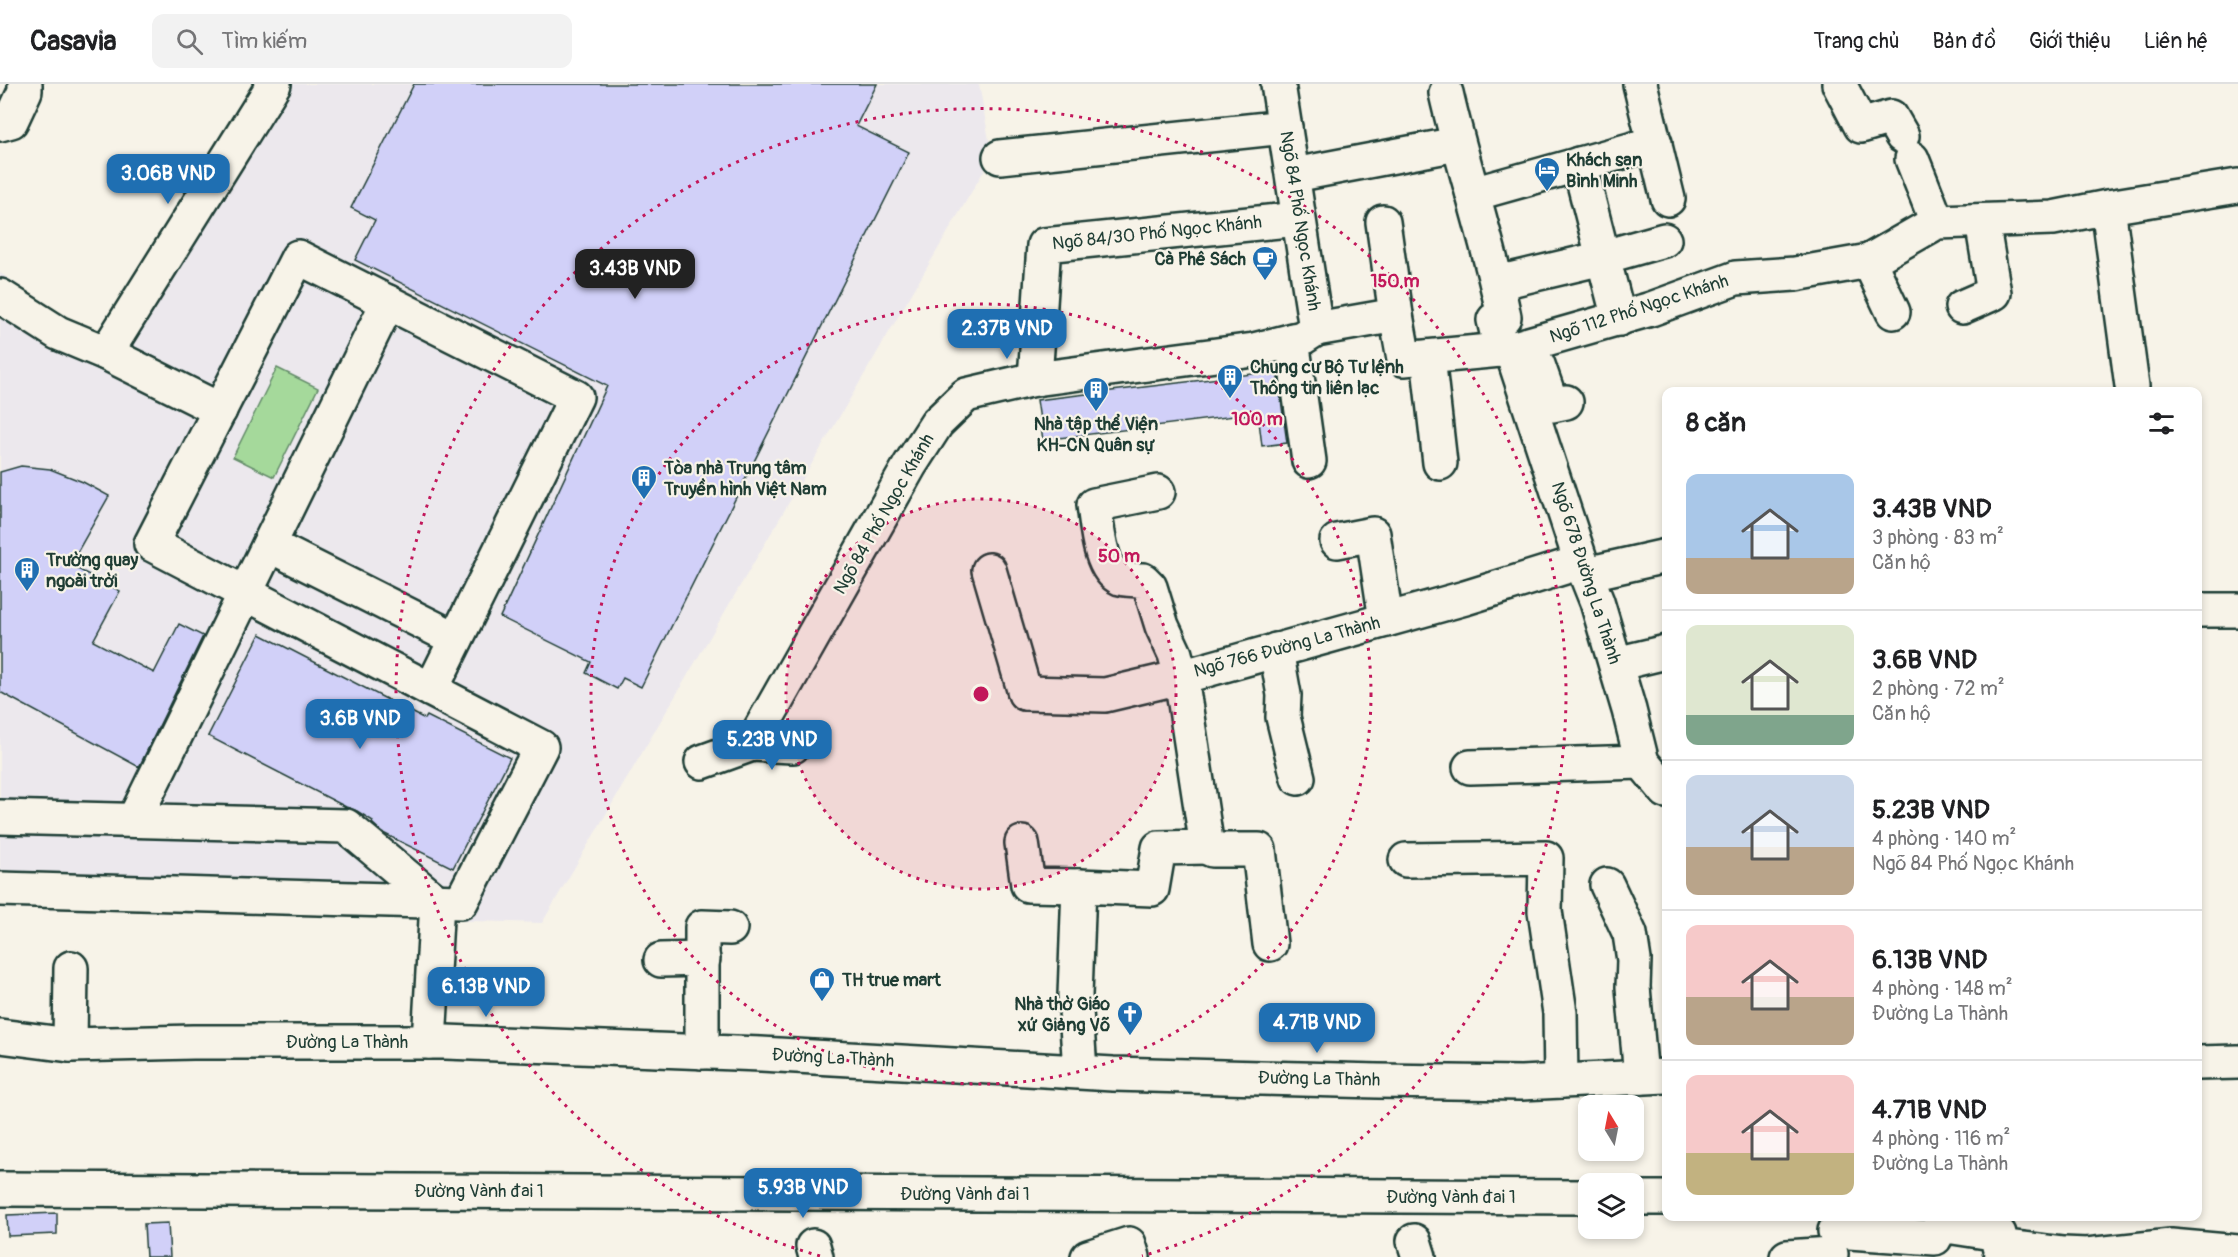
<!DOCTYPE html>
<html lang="vi">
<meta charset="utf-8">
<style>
:root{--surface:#fff;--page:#f2f2f2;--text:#202124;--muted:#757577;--line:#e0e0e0;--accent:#1f6fb2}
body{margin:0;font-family:Pangolin,sans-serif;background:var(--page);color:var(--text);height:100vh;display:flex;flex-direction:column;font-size:22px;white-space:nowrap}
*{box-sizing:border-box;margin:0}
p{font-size:20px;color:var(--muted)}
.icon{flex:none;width:33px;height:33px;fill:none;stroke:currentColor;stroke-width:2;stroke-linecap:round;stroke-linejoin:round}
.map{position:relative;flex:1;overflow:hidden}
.side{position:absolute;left:1662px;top:303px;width:540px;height:834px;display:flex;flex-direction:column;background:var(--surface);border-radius:12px;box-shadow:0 3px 9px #0003}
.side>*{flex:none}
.needle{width:39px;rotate:350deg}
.tools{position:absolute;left:1578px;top:1011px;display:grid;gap:12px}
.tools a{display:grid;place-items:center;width:66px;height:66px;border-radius:12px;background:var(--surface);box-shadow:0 3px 9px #0003;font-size:30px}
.price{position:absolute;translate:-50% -51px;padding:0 14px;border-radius:12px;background:var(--accent);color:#fff;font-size:20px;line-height:39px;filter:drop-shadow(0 2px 3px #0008)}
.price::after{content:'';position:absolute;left:50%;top:36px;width:18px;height:14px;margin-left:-9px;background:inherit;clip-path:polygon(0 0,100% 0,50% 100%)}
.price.current{background:#222;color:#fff}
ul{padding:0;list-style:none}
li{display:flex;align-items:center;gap:18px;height:150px;padding:0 24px}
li+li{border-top:2px solid var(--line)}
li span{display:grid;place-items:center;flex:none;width:168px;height:120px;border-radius:12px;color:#555}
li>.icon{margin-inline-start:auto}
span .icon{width:72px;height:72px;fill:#fffc;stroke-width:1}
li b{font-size:26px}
h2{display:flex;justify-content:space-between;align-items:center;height:72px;padding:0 24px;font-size:26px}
header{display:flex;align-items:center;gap:36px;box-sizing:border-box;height:84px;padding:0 30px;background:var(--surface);border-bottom:2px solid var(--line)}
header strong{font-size:28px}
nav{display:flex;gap:33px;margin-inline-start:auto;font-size:21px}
.search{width:420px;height:54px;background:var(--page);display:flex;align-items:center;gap:15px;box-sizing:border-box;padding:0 21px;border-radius:12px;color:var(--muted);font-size:22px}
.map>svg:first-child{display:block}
.built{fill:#ece8ed}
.green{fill:#a5d99b;stroke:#628b68;stroke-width:1.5}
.building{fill:#d1d0f8;stroke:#1f3d34;stroke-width:1.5}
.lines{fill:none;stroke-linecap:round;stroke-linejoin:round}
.minor-casing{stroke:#1f3d34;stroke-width:38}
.major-casing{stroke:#1f3d34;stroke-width:38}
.minor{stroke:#f7f3e8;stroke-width:33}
.major{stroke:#f7f3e8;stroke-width:33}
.ring{fill:none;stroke:#c2185b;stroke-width:3;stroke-dasharray:3 6}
.labels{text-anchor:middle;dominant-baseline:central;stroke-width:4.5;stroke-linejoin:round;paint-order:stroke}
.poi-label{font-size:18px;font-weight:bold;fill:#1f3d34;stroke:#f7f3e8;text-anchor:start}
.street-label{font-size:18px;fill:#1f3d34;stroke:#f7f3e8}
.centre{fill:#c2185b;stroke:#f7f3e8;stroke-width:3}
.ring-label{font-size:18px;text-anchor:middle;font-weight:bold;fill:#c2185b;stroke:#f7f3e8;stroke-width:4.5;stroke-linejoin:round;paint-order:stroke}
</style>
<header>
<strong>Casavia</strong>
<div class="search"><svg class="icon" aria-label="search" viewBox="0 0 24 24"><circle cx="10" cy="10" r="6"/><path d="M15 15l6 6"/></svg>Tìm kiếm</div>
<nav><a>Trang chủ</a><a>Bản đồ</a><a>Giới thiệu</a><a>Liên hệ</a></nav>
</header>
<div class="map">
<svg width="2238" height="1173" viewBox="0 0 2238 1173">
<rect width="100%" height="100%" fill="#f7f3e8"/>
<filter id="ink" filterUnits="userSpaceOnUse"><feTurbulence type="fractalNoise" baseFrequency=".0167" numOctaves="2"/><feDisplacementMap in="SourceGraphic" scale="12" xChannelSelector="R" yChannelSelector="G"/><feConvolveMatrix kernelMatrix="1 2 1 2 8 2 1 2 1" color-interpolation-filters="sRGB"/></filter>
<g filter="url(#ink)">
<path class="built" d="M 283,0 L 979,0 L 992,73 L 542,839 L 0,824 L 0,189 L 102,257 Z"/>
<path class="green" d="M 277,284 L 318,304 L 274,393 L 233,373 Z"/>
<g class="building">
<path d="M 414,0 L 877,0 L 856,42 L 909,68 L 641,603 L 623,594 L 617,605 L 586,589 L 591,578 L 500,533 L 607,302 L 355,176 L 375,136 L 351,124 Z"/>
<path d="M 1277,287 L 1287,359 L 1262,362 L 1258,329 L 1043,356 L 1037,316 Z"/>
<path d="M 21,382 L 50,385 L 83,398 L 109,412 L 70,481 L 120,507 L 93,557 L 154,589 L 179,540 L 203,552 L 139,683 L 0,608 L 0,388 Z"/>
<path d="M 260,550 L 425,635 L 427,632 L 510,674 L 453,784 L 383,749 L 372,739 L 373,737 L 357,727 L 346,723 L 208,652 Z"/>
<path d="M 57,1129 L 57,1150 L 8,1152 L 7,1131 Z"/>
<path d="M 168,1139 L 170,1173 L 146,1173 L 144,1140 Z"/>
</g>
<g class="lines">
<defs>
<g id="minor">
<path d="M 1640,0 L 1668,115"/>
<path d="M 1839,0 L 1861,42 L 1891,33 L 1902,52"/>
<path d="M 1446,9 C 1463,84 1489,157 1504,233 L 1494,236 L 1501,266"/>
<path d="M 0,40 L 11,37 L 25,7 L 25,0"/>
<path d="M 1000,73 L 1285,43"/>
<path d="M 1912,75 L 1937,138"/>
<path d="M 1579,80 L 1619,235"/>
<path d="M 1294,91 L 1457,60"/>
<path d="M 1473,110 L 1655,59"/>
<path d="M 2108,123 L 2132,302"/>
<path d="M 1383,138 L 1396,231"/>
<path d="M 1869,177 L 1893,228"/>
<path d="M 1497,199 L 1590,177 L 1664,156"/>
<path d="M 0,212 L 58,249 L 106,269 L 220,326"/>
<path d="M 1962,223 L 1994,209 L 1982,137"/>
<path d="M 1316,245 L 1396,231 L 1404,275 L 1511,265 L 1651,225 L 1736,194 L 1795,190 L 1869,177 L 1937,138 L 2053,134 L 2108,123 L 2238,102"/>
<path d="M 1292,256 L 1309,377"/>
<path d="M 1511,265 L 1581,478 L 1597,518 L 1629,626 L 1642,678 L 1666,707"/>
<path d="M 106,269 L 274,0"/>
<path d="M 1428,273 L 1440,379"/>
<path d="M 1538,281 L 1552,321 L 1566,318"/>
<path d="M 1035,295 L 1044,161 L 1298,135"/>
<path d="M 1337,457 L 1373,450 L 1386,536"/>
<path d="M 269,461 L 456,555"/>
<path d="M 989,486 L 1025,609"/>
<path d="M 1586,490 L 1666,472"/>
<path d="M 2198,526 L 2238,526"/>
<path d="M 1276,566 L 1284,611 L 1283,633 L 1298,694"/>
<path d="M 1616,580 L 1666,568"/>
<path d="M 1025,609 L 1105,611 L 1181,593 L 1465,514 L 1581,478"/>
<path d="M 752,660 L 793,662"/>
<path d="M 702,678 L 752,660 L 910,381 L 937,339 L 966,311 L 1035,295 L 1254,266 L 1302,254 L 1316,245 L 1278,0"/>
<path d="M 1470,683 L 1642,678"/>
<path d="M 0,733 L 346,742 L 437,818 L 429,958"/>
<path d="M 134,736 L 388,218"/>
<path d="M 1022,759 L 1028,801 L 1079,802"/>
<path d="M 1207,763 L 1212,766 L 1259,766 L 1270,860"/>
<path d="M 1406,776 L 1546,774 L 1545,827 L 1560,929 L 1561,997"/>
<path d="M 1607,801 L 1630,850 L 1634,876 L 1633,903 L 1641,993"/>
<path d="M 0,805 L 461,818 L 541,663 L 151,460 L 298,173 L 576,313 L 431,606"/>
<path d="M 661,876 L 703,875"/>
<path d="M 70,961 L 71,884"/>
<path d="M 702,968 L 702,843 L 730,844"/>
<path d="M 1080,987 L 1075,911 L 1079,802 L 1152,805 L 1159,764 L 1207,763 L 1181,593 L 1175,570 L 1162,542 L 1150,503 L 1143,496 C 1136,496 1127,496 1120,494 C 1099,485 1097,440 1094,421 L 1158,408"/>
<path d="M 0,1105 L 1588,1113"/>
<path d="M 1634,1114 L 1666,1114"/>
<path d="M 1835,1147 L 1935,1154 L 1940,1141 L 1999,1150 L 1999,1162 L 2063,1170 L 2087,1171 L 2171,1162 L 2238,1168"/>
<path d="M 1414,1157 L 1419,1173"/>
<path d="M 813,1162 L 816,1173"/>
<path d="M 1088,1173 L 1129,1160 L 1133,1173"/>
<path d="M 1787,1173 L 1831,1170"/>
</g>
<g id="major">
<path d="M 0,952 L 70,961 L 193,958 L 446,958 L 761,970 L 1113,990 L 1378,997 L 1521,999 L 1666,992"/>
<path d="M 2198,979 L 2238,978"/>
</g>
</defs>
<use href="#minor" class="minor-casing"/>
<use href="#major" class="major-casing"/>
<use href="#minor" class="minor"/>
<use href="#major" class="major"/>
</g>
</g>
<circle cx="981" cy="610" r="195" fill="#c2185b" fill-opacity=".12"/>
<g class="ring">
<circle cx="981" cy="610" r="195"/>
<circle cx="981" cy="610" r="390"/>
<path d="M820 1172A585 585 0 1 1 1142 1172"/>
</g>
<defs>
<symbol id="hotel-pin" viewBox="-11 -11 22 30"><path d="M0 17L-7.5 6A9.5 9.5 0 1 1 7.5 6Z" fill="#1f6fb2" stroke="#f7f3e8"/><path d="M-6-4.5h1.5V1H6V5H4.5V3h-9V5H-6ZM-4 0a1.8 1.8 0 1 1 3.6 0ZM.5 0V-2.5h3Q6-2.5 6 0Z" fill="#fff"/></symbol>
<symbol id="cafe-pin" viewBox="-11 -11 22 30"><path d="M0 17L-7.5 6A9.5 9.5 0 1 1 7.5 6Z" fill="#1f6fb2" stroke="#f7f3e8"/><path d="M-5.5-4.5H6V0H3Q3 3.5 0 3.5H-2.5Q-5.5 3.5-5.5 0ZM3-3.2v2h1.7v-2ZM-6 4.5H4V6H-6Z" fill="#fff"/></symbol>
<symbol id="building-pin" viewBox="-11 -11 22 30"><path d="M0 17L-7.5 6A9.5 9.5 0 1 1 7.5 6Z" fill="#1f6fb2" stroke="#f7f3e8"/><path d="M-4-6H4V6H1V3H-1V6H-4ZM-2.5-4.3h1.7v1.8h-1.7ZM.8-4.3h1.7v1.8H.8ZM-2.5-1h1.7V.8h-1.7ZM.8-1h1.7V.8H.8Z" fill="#fff"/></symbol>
<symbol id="shop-pin" viewBox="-11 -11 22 30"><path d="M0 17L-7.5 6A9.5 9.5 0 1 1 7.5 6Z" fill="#1f6fb2" stroke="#f7f3e8"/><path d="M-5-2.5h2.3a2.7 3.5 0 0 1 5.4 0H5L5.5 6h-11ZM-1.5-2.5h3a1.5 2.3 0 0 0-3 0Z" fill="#fff"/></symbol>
<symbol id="church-pin" viewBox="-11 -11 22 30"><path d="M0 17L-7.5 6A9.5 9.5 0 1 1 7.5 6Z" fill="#1f6fb2" stroke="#f7f3e8"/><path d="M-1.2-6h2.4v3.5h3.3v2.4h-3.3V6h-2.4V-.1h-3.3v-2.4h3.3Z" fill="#fff"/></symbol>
</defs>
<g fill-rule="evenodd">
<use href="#hotel-pin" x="1532" y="71" width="30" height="40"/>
<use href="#cafe-pin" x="1250" y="160" width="30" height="40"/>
<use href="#building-pin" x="1215" y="278" width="30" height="40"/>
<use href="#building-pin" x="1081" y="291" width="30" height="40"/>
<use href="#building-pin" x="629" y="379" width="30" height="40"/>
<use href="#building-pin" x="12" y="471" width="30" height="40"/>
<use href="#shop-pin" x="807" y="881" width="30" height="40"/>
<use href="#church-pin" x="1115" y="915" width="30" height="40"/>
</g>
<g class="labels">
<g class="poi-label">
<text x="1566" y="76">Khách sạn<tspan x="1566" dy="21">Bình Minh</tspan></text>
<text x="1246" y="175" text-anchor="end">Cà Phê Sách</text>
<text x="1250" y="283">Chung cư Bộ Tư lệnh<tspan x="1250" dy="21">Thông tin liên lạc</tspan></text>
<text x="1096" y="340" text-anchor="middle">Nhà tập thể Viện<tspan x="1096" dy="21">KH-CN Quân sự</tspan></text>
<text x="664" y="384">Tòa nhà Trung tâm<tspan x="664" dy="21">Truyền hình Việt Nam</tspan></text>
<text x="46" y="476">Trường quay<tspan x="46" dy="21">ngoài trời</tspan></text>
<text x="842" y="896">TH true mart</text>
<text x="1110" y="920" text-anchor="end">Nhà thờ Giáo<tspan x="1110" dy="21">xứ Giảng Võ</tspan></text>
</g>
<g class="street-label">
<text transform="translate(1300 137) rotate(81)">Ngõ 84 Phố Ngọc Khánh</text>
<text transform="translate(1157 149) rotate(-6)">Ngõ 84/30 Phố Ngọc Khánh</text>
<text transform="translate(1639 225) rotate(-18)">Ngõ 112 Phố Ngọc Khánh</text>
<text transform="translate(884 430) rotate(-60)">Ngõ 84 Phố Ngọc Khánh</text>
<text transform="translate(1586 489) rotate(72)">Ngõ 678 Đường La Thành</text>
<text transform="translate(1287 563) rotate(-15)">Ngõ 766 Đường La Thành</text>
<text x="347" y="958">Đường La Thành</text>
<text transform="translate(833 974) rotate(3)">Đường La Thành</text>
<text transform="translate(1319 995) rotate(1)">Đường La Thành</text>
<text x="479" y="1107">Đường Vành đai 1</text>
<text x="965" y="1110">Đường Vành đai 1</text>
<text x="1451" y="1113">Đường Vành đai 1</text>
</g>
</g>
<circle cx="981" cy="610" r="9" class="centre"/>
<g class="ring-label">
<text x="1395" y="203">150 m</text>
<text x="1257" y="341">100 m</text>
<text x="1119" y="478">50 m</text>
</g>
</svg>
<div class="tools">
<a><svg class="needle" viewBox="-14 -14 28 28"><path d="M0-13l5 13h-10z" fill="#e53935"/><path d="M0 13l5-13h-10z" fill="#757577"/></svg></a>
<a><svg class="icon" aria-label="layers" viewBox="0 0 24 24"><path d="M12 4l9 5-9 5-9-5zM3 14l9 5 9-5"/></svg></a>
</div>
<b class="price" style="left:168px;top:121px">3.06B VND</b>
<b class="price current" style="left:635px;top:216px">3.43B VND</b>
<b class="price" style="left:1007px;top:276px">2.37B VND</b>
<b class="price" style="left:360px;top:666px">3.6B VND</b>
<b class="price" style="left:772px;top:687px">5.23B VND</b>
<b class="price" style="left:486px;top:934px">6.13B VND</b>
<b class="price" style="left:1317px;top:970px">4.71B VND</b>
<b class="price" style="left:803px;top:1135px">5.93B VND</b>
<section class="side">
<h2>8 căn<svg class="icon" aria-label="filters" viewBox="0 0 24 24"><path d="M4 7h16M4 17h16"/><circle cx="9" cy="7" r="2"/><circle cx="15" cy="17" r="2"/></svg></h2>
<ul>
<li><span style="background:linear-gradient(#a9c7e8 70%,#b9a48a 0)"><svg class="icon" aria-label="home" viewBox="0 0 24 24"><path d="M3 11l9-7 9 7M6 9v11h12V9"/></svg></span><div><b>3.43B VND</b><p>3 phòng · 83 m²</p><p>Căn hộ</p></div></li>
<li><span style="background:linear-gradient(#dfe7d0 75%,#7fa58c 0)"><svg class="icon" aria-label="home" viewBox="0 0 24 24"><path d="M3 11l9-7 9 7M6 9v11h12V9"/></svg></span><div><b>3.6B VND</b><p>2 phòng · 72 m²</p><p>Căn hộ</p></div></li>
<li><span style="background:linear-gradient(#c9d6e8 60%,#b9a48a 0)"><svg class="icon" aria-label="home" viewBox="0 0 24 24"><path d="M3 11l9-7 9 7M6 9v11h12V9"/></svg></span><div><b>5.23B VND</b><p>4 phòng · 140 m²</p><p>Ngõ 84 Phố Ngọc Khánh</p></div></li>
<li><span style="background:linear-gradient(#f6c9c9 60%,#b9a48a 0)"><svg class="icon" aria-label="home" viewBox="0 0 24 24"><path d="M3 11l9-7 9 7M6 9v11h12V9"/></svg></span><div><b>6.13B VND</b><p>4 phòng · 148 m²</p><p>Đường La Thành</p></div></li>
<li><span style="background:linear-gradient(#f6c9c9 65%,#c2b280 0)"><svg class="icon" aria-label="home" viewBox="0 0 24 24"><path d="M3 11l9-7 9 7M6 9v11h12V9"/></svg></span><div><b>4.71B VND</b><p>4 phòng · 116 m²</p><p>Đường La Thành</p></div></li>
</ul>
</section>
</div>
